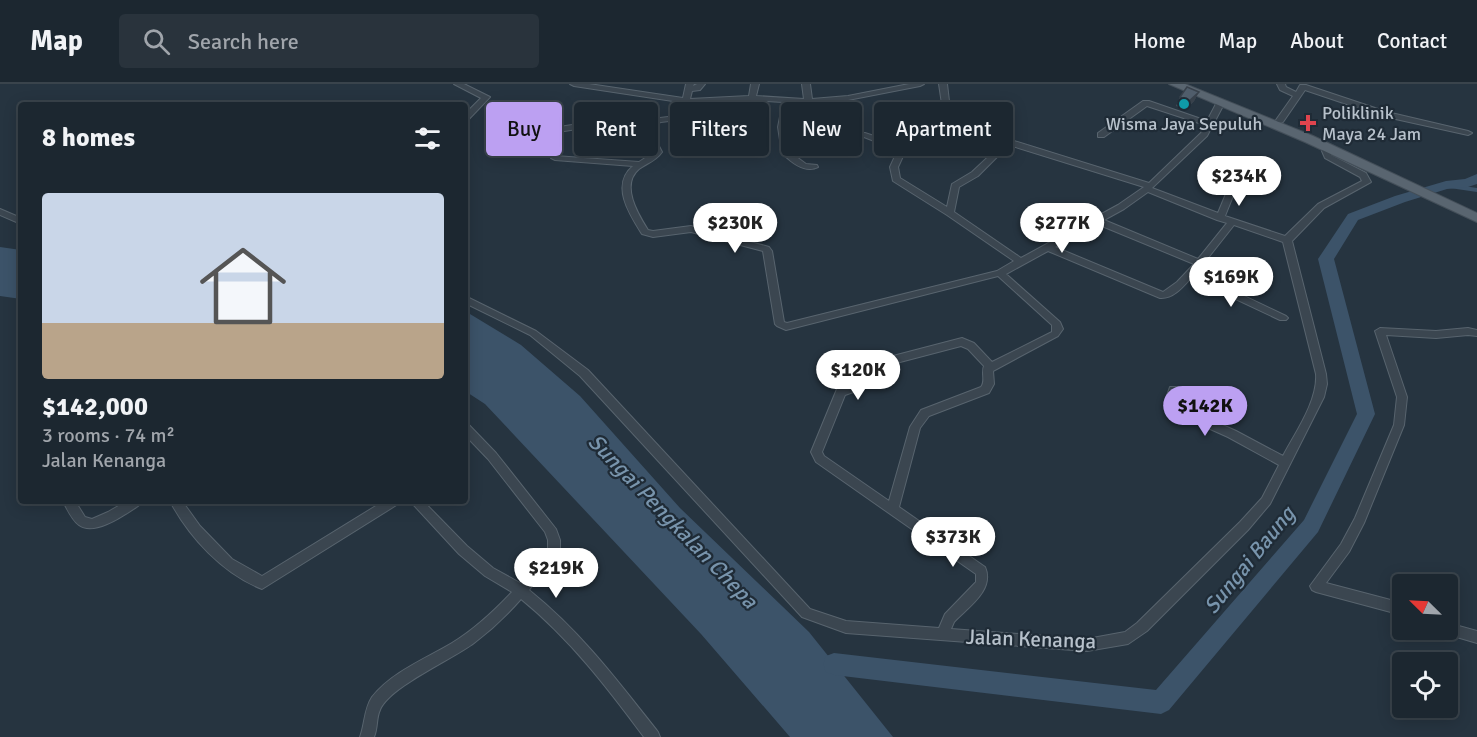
<!DOCTYPE html>
<meta charset="utf-8">
<style>
:root{--surface:#1c2730;--page:#29333c;--text:#f1f3f6;--muted:#a0a5ab;--line:#3a444c;--accent:#bca0f2}
body{margin:0;font-family:Signika,sans-serif;background:var(--page);color:var(--text);height:100vh;display:flex;flex-direction:column;font-size:22px;white-space:nowrap}
*{box-sizing:border-box;margin:0}
p{font-size:20px;color:var(--muted)}
.icon{flex:none;width:33px;height:33px;fill:none;stroke:currentColor;stroke-width:2;stroke-linecap:round;stroke-linejoin:round}
.map{position:relative;flex:1;overflow:hidden}
.side{position:absolute;left:18px;top:18px;width:450px;height:402px;display:flex;flex-direction:column;background:var(--surface);border-radius:6px;box-shadow:0 3px 15px #0003,0 0 0 2px var(--line)}
.side>*{flex:none}
.banner{position:absolute;left:486px;top:18px;width:570px;height:54px;display:flex;gap:12px}
.needle{width:39px;rotate:294deg}
.buttons{position:absolute;left:1392px;top:490px;display:grid;gap:12px}
.buttons a{display:grid;place-items:center;width:66px;height:66px;border-radius:6px;background:var(--surface);box-shadow:0 3px 15px #0003,0 0 0 2px var(--line);font-size:30px}
.price{position:absolute;translate:-50% -51px;padding:0 14px;border-radius:21px;background:#fff;color:#222;font-size:20px;line-height:39px;filter:drop-shadow(0 2px 3px #0008)}
.price::after{content:'';position:absolute;left:50%;top:36px;width:18px;height:14px;margin-left:-9px;background:inherit;clip-path:polygon(0 0,100% 0,50% 100%)}
.price.on{background:var(--accent);color:#111}
ul{padding:0;list-style:none}
li{display:grid;align-content:center;gap:12px;height:318px;padding:0 24px}
li span{display:grid;place-items:center;height:186px;border-radius:6px;color:#555}
li>.icon{margin-inline-start:auto}
span .icon{width:108px;height:108px;fill:#fffc;stroke-width:1}
li b{font-size:26px}
h2{display:flex;justify-content:space-between;align-items:center;height:72px;padding:0 24px;font-size:26px}
.pill{padding:0 21px;border-radius:6px;background:var(--surface);box-shadow:0 3px 15px #0003,0 0 0 2px var(--line);font-size:21px;line-height:54px}
.pill.on{background:var(--accent);color:#111}
header{display:flex;align-items:center;gap:36px;box-sizing:border-box;height:84px;padding:0 30px;background:var(--surface);border-bottom:2px solid var(--line)}
header strong{font-size:28px}
nav{display:flex;gap:33px;margin-inline-start:auto;font-size:21px}
.search{width:420px;height:54px;background:var(--page);display:flex;align-items:center;gap:15px;box-sizing:border-box;padding:0 21px;border-radius:6px;color:var(--muted);font-size:22px}
.map>svg:first-child{display:block}
.water{fill:#3c5369}
.lines{fill:none;stroke-linecap:round;stroke-linejoin:round}
.canal{fill:#3c5369;fill-rule:evenodd}
.river{fill:#3c5369;fill-rule:evenodd}
.minor-casing{stroke:#58646e;stroke-width:2}
.primary-casing{stroke:#444f59;stroke-width:2}
.minor{fill:#3b4650;fill-rule:evenodd}
.primary{fill:#596570;fill-rule:evenodd}
.wall{fill:#45505c}
.shaded-wall{fill:#38414b}
.building{fill:#505d6b;stroke:#38414b;stroke-width:1.5}
.culture-dot{fill:#0f9aa8;stroke:#1f2b36;stroke-width:2}
.health-dot{fill:#e0444e;stroke:#1f2b36;stroke-width:2}
.labels{text-anchor:middle;dominant-baseline:central;stroke-width:4.5;stroke-linejoin:round;paint-order:stroke}
.far-poi-label{font-size:18px;fill:#b7c1cb;stroke:#1f2b36;text-anchor:start}
.street-label{font-size:21px;fill:#b7c1cb;stroke:#1f2b36}
.water-label{font-size:22px;font-style:italic;fill:#7894ac;stroke:#1f2b36}
</style>
<header>
<strong>Map</strong>
<div class="search"><svg class="icon" aria-label="search" viewBox="0 0 24 24"><circle cx="10" cy="10" r="6"/><path d="M15 15l6 6"/></svg>Search here</div>
<nav><a>Home</a><a>Map</a><a>About</a><a>Contact</a></nav>
</header>
<div class="map">
<svg width="1477" height="653" viewBox="0 0 1477 653">
<rect width="100%" height="100%" fill="#263440"/>
<g class="water">
<path d="M 0,163 L 21,166 L 21,215 L 0,212 Z"/>
<path d="M 465,227 L 521,261 L 580,312 L 680,424 L 809,548 L 893,653 L 790,653 L 701,550 L 485,320 L 465,307 Z"/>
</g>
<g class="lines">
<path class="canal" d="M 1443,99 L 1477,104 L 1477,108 L 1443,103 Z"/>
<path class="river" d="M 1477,90 L 1477,100 L 1468,103 L 1447,105 L 1405,118 L 1358,136 L 1334,175 L 1375,330 L 1318,448 L 1169,626 L 1161,630 L 834,591 L 826,588 L 823,580 L 826,572 L 834,569 L 1156,606 L 1304,436 L 1357,330 L 1318,175 L 1348,130 L 1395,112 L 1446,97 L 1465,95 Z"/>
<defs>
<g id="minor">
<path d="M 454,0 L 464,0 L 490,13 L 468,36 L 465,36 L 465,30 L 481,14 Z"/>
<path d="M 570,0 L 589,0 L 683,14 L 686,0 L 694,0 L 693,2 L 697,0 L 705,0 L 700,6 L 692,7 L 690,15 L 749,12 L 751,0 L 759,0 L 756,12 L 804,15 L 802,0 L 810,0 L 812,15 L 848,12 L 909,0 L 924,0 L 920,2 L 848,16 L 812,19 L 817,50 L 826,53 L 865,49 L 898,60 L 904,70 L 898,83 L 900,94 L 947,123 L 952,100 L 972,88 L 1003,59 L 964,40 L 942,20 L 939,0 L 947,0 L 949,17 L 970,36 L 1011,56 L 1149,99 L 1201,49 L 1205,41 L 1147,22 L 1104,53 L 1098,53 L 1098,49 L 1143,17 L 1149,17 L 1207,37 L 1217,18 L 1221,16 L 1225,18 L 1207,52 L 1152,104 L 1218,129 L 1233,93 L 1244,92 L 1244,96 L 1239,97 L 1225,132 L 1285,152 L 1318,120 L 1362,97 L 1360,93 L 1325,74 L 1322,67 C 1325,63 1329,61 1334,62 L 1335,64 L 1330,68 L 1331,71 L 1366,89 L 1371,98 L 1324,124 L 1292,157 L 1326,290 L 1327,300 L 1324,313 L 1270,420 L 1248,446 L 1147,547 L 1128,560 L 1087,567 L 846,549 L 802,533 L 580,292 L 530,251 L 465,219 L 465,212 L 536,247 L 588,286 L 810,525 L 846,537 L 939,544 L 945,530 L 976,498 L 976,490 L 816,378 L 811,368 L 837,305 L 862,296 L 878,280 L 893,272 L 962,254 L 974,259 L 992,278 L 1052,248 L 1052,241 L 998,192 L 786,246 L 777,242 L 775,240 L 763,167 L 691,148 L 653,153 L 642,150 C 630,131 610,101 633,82 L 555,76 L 551,74 L 555,72 L 639,78 L 654,68 L 642,45 L 644,38 L 650,37 L 604,32 L 577,45 L 552,49 L 545,53 L 540,63 L 534,63 L 533,61 L 539,50 L 547,45 L 572,41 L 603,28 L 660,34 L 684,31 L 686,19 L 574,2 ZM 752,16 L 783,18 L 778,43 L 782,69 C 791,78 805,90 818,83 L 817,81 L 806,80 L 790,68 L 786,43 L 790,18 L 805,19 L 810,53 L 825,57 L 864,53 L 892,64 L 896,70 L 890,83 L 893,97 L 947,131 L 1014,177 L 997,187 L 787,239 L 784,238 L 772,167 L 769,163 L 691,142 L 653,147 L 648,146 C 638,130 620,101 639,85 C 647,79 656,77 662,68 L 650,45 L 651,41 L 661,38 L 685,35 L 711,53 L 714,53 L 714,49 L 691,32 L 693,19 ZM 1009,61 L 1144,103 L 1118,121 L 1021,174 L 954,128 L 959,103 L 978,92 ZM 1148,108 L 1217,136 L 1227,139 L 1198,175 L 1104,136 L 1124,125 ZM 1097,140 L 1194,180 L 1177,198 L 1163,208 L 1055,163 ZM 1234,141 L 1283,158 L 1316,290 C 1318,317 1295,349 1283,372 L 1236,347 L 1176,320 L 1175,317 L 1179,306 L 1178,303 L 1170,303 L 1165,317 L 1168,326 L 1228,353 L 1279,381 L 1262,414 L 1240,438 L 1137,539 L 1125,548 L 1087,555 L 951,545 L 954,538 C 968,523 995,506 985,483 L 899,423 L 920,344 L 929,332 L 989,309 L 994,300 L 993,287 L 1058,252 L 1063,245 L 1060,238 L 1006,190 L 1048,167 L 1160,214 C 1173,215 1183,203 1191,194 L 1280,236 L 1286,236 L 1288,234 L 1286,232 L 1196,189 ZM 961,262 L 968,265 L 984,282 C 981,289 986,297 981,303 L 921,326 L 910,343 L 889,417 L 824,372 L 822,368 L 845,311 L 870,302 L 886,286 L 900,278 Z"/>
<path d="M 1277,0 L 1285,0 L 1286,3 L 1296,8 L 1300,1 L 1306,1 L 1387,28 L 1468,47 L 1472,49 L 1468,51 L 1382,32 L 1305,6 L 1283,38 L 1277,38 L 1276,36 L 1293,12 L 1280,6 Z"/>
<path d="M 0,125 L 21,134 L 21,140 L 0,131 Z"/>
<path d="M 1380,244 L 1436,247 L 1468,244 L 1477,246 L 1477,252 L 1468,251 L 1436,254 L 1386,251 L 1407,313 L 1404,341 L 1364,439 L 1349,468 L 1326,499 L 1402,519 L 1402,531 L 1316,508 L 1312,506 L 1310,502 L 1341,460 L 1355,434 L 1394,341 L 1397,313 L 1375,247 Z"/>
<path d="M 465,340 L 469,341 L 496,369 L 556,445 L 560,456 L 560,466 L 529,506 C 581,548 617,596 658,648 L 660,653 L 644,653 C 607,603 570,555 521,515 C 507,531 491,546 474,559 C 453,575 389,603 380,626 C 376,634 378,644 374,653 L 360,653 C 365,640 364,625 372,613 C 392,588 425,575 452,559 C 475,545 494,527 512,508 L 485,492 L 459,470 L 410,417 L 423,417 L 467,462 L 493,484 L 520,499 L 548,465 L 548,456 L 545,448 L 488,375 L 465,351 Z"/>
<path d="M 63,417 L 75,417 L 85,433 L 92,435 L 108,428 L 127,417 L 143,417 L 141,420 C 127,429 95,453 79,441 C 72,436 67,425 63,417 Z"/>
<path d="M 170,417 L 182,417 L 200,442 L 232,475 L 262,492 L 384,417 L 400,417 L 398,420 L 262,505 C 223,490 189,453 170,417 Z"/>
<path d="M 1448,539 L 1477,547 L 1477,559 L 1443,549 L 1442,546 L 1448,546 Z"/>
</g>
<path id="primary" d="M 1169,0 L 1185,0 L 1313,52 L 1477,129 L 1477,138 L 1305,58 Z"/>
</defs>
<use href="#minor" class="minor-casing"/>
<use href="#primary" class="primary-casing"/>
<use href="#minor" class="minor"/>
<use href="#primary" class="primary"/>
</g>
<path class="wall" d="M 1199,8 L 1194,17 L 1185,26 L 1176,22 L 1180,13 Z"/>
<path class="shaded-wall" d="M 1199,8 L 1194,17 L 1185,26 L 1189,17 Z"/>
<path class="building" d="M 1187,3 L 1199,8 L 1189,17 L 1180,13 Z"/>
<circle class="culture-dot" cx="1184" cy="20" r="6"/>
<path class="health-dot" d="M1305 30h6v6h6v6h-6v6h-6v-6h-6v-6h6z"/>
<g class="labels">
<g class="far-poi-label">
<text x="1322" y="29">Poliklinik<tspan x="1322" dy="21">Maya 24 Jam</tspan></text>
<text x="1184" y="40" text-anchor="middle">Wisma Jaya Sepuluh</text>
</g>
<g class="street-label">
<text transform="translate(1031 555) rotate(2)">Jalan Kenanga</text>
</g>
<g class="water-label">
<text transform="translate(673 437) rotate(46)">Sungai Pengkalan Chepa</text>
<text transform="translate(1249 476) rotate(-51)">Sungai Baung</text>
</g>
</g>
</svg>
<div class="buttons">
<a><svg class="needle" viewBox="-14 -14 28 28"><path d="M0-13l5 13h-10z" fill="#e53935"/><path d="M0 13l5-13h-10z" fill="#a0a5ab"/></svg></a>
<a><svg class="icon" aria-label="locate" viewBox="0 0 24 24"><circle cx="12" cy="12" r="6"/><path d="M12 2v4M12 18v4M2 12h4M18 12h4"/></svg></a>
</div>
<b class="price" style="left:1239px;top:123px">$234K</b>
<b class="price" style="left:735px;top:170px">$230K</b>
<b class="price" style="left:1062px;top:170px">$277K</b>
<b class="price" style="left:1231px;top:224px">$169K</b>
<b class="price" style="left:858px;top:317px">$120K</b>
<b class="price on" style="left:1205px;top:353px">$142K</b>
<b class="price" style="left:953px;top:484px">$373K</b>
<b class="price" style="left:556px;top:515px">$219K</b>
<div class="banner">
<a class="pill on">Buy</a>
<a class="pill">Rent</a>
<a class="pill">Filters</a>
<a class="pill">New</a>
<a class="pill">Apartment</a>
</div>
<section class="side">
<h2>8 homes<svg class="icon" aria-label="filters" viewBox="0 0 24 24"><path d="M4 7h16M4 17h16"/><circle cx="9" cy="7" r="2"/><circle cx="15" cy="17" r="2"/></svg></h2>
<ul>
<li><span style="background:linear-gradient(#c9d6e8 70%,#b9a48a 0)"><svg class="icon" aria-label="home" viewBox="0 0 24 24"><path d="M3 11l9-7 9 7M6 9v11h12V9"/></svg></span><div><b>$142,000</b><p>3 rooms · 74 m²</p><p>Jalan Kenanga</p></div></li>
</ul>
</section>
</div>
